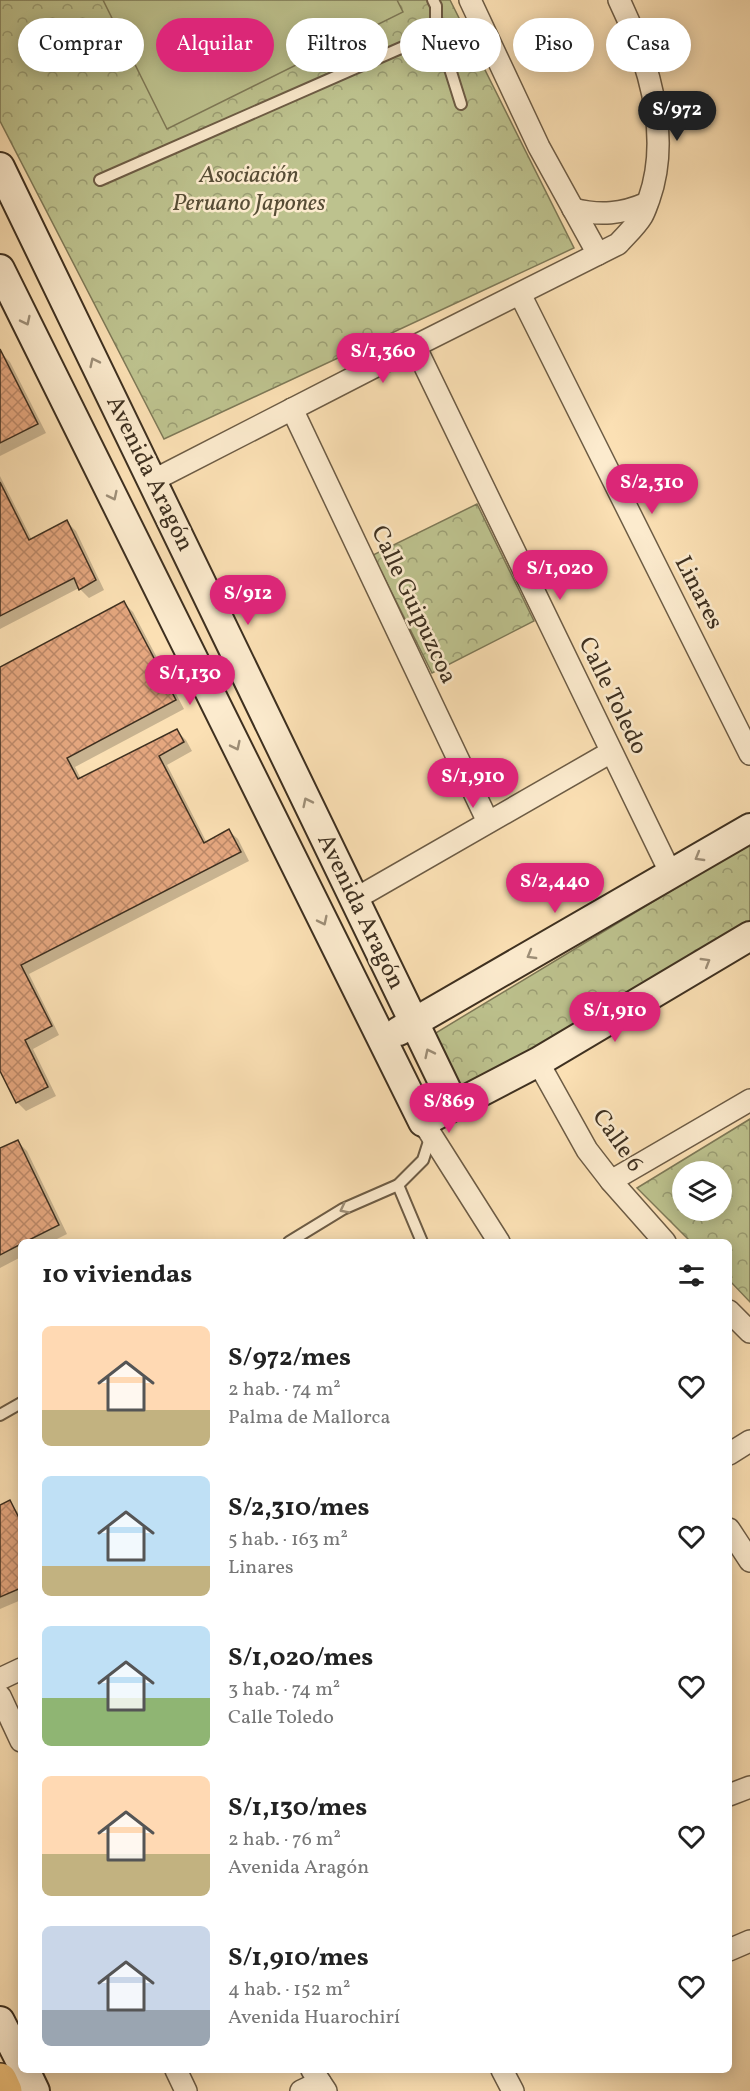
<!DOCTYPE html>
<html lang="es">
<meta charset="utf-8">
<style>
:root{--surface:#fff;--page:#f2f2f2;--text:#222;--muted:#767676;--accent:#db2777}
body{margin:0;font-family:Vollkorn,serif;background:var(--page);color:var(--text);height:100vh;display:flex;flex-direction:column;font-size:22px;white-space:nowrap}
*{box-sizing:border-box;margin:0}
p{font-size:20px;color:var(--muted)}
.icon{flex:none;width:33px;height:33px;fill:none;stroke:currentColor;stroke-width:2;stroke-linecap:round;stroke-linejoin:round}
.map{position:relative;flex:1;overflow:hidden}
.side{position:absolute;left:18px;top:1239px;width:714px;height:834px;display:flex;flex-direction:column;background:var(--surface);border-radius:9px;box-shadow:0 3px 15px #0003}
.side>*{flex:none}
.hud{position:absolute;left:18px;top:18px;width:714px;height:54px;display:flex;gap:12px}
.controls{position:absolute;left:672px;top:1161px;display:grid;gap:12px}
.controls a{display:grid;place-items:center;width:60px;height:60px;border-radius:50%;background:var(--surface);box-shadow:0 3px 15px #0003;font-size:30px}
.price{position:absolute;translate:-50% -51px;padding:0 14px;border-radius:21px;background:var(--accent);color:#fff;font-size:20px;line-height:39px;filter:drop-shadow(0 2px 3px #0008)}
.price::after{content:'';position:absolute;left:50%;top:36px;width:18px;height:14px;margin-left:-9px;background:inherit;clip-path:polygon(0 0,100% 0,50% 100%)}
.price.on{background:#222;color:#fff}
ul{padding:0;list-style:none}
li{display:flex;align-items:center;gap:18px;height:150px;padding:0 24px}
li span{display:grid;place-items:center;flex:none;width:168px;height:120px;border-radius:9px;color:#555}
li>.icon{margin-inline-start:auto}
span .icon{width:72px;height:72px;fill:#fffc;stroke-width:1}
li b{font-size:26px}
h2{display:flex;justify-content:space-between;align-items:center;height:72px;padding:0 24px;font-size:26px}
.tag{padding:0 21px;border-radius:27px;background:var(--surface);box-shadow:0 3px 15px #0003;font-size:21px;line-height:54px}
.tag.on{background:var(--accent);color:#fff}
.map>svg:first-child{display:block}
.park{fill:url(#park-crowns);stroke:#7e7957;stroke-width:1.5;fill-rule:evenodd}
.pitch{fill:#bdc28e;stroke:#7e7957;stroke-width:1.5}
.shadow{fill:#0003}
.building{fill:url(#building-cross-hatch);stroke:#3e3020;stroke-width:1.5}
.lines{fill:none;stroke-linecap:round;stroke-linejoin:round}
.lane-casing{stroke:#6d5c45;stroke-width:14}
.street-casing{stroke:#6d5c45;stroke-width:24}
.secondary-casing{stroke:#3e3020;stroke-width:32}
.primary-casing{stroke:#3e3020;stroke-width:36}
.lane{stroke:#fcebce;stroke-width:10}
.street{stroke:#fcebce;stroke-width:21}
.secondary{stroke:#fcebce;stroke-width:28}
.primary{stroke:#eec07a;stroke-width:33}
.oneway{stroke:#9d8e77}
.labels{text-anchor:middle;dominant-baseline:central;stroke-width:5;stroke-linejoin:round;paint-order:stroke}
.park-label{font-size:24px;font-style:italic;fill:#574d36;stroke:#fcebce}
.street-label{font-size:24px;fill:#3e3020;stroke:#fcebce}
</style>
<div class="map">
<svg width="750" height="2091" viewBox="0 0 750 2091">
<defs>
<pattern id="park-crowns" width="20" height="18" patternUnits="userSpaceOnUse" patternTransform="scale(1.5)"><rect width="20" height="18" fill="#bdc28e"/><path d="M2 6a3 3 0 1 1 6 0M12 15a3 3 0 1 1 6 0" fill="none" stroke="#9b9e74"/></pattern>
<pattern id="building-cross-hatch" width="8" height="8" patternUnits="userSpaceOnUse" patternTransform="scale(1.5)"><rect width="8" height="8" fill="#e5a77f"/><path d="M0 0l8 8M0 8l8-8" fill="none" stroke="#bb8868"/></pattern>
</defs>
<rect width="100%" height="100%" fill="#fbe0b4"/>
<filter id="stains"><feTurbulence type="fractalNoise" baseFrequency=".00333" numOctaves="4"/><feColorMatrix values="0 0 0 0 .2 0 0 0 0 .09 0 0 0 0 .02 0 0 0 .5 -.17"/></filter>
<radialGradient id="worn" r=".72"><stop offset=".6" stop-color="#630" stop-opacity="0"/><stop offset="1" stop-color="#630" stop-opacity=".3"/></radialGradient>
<g class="park">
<path d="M 0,0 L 450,0 L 574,248 L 164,439 L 0,121 Z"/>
<path d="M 477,504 L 534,621 L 432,673 L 373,555 Z"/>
<path d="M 750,843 L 750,924 L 538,1054 L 453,1091 L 434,1034 Z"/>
<path d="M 750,1119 L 750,1302 L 729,1280 L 729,1242 L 691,1242 L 637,1188 ZM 682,1172 L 722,1172 L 722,1210 L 682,1210 Z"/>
</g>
<path class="pitch" d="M 103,0 L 397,0 L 403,12 L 167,129 Z"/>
<g class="shadow">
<path d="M 1,353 L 10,362 L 46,433 L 0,456 Z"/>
<path d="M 0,476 L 32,540 L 67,522 L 76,531 L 104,590 L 89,598 L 79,588 L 0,629 Z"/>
<path d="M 124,603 L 133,612 L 184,709 L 75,767 L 81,779 L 177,731 L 186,740 L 192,751 L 167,765 L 207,843 L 229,831 L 238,839 L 249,861 L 29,974 L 59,1035 L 33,1049 L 56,1096 L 26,1111 L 17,1102 L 0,1067 L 0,669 Z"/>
<path d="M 18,1142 L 27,1151 L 67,1234 L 51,1242 L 21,1242 L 21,1257 L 0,1268 L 0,1150 Z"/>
<path d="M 9,1502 L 21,1516 L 21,1600 L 0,1609 L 0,1507 Z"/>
</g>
<g class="building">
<path d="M 0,349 L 38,424 L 0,443 Z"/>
<path d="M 0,482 L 29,540 L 67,520 L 96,580 L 79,590 L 74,578 L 0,616 Z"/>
<path d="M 124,601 L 176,700 L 67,758 L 78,779 L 177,729 L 184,742 L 159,756 L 204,843 L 229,829 L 241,852 L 21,965 L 52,1026 L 25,1040 L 48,1087 L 16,1103 L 0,1071 L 0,667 Z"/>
<path d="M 18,1140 L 59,1225 L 25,1242 L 21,1242 L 21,1244 L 0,1255 L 0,1148 Z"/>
<path d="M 10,1500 L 21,1522 L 21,1588 L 0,1597 L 0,1505 Z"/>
</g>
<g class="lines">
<defs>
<g id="lane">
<path d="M 436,24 L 461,104"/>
<path d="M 100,180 L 426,37 L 436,24 L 436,6 L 433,0"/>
<path d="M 398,1185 L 422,1242"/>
<path d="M 289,1242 L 343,1209 L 398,1185 L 423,1160 L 431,1135"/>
<path d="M 0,1415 L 21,1403"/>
</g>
<g id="street">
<path d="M 470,0 L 539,147 L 598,254"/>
<path d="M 573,209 C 600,216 622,214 647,203"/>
<path d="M 520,294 L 750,754"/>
<path d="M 415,346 L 671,874"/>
<path d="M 292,409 L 488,822"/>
<path d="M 152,481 L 415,346 L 618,244 C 626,235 636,226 642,216 C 645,211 647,204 649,199 C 672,134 648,60 619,0"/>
<path d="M 355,899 L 611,752"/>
<path d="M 538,1062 L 587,1150 L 611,1181 L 665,1242"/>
<path d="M 423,1122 L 499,1242"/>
<path d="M 611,1181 L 750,1100"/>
<path d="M 729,1311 L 750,1332"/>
<path d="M 729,1454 L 750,1441"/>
<path d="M 729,1529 L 750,1561"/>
<path d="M 0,1679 L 21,1669"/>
<path d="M 0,1696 L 21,1741"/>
<path d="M 729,1795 L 750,1787"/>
<path d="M 729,1950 L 750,1941"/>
<path d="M 176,2070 L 186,2091"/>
<path d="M 312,2070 L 326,2091"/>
<path d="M 502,2070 L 513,2091"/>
<path d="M 301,2091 L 320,2082"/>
</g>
<g id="secondary">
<path d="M 0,167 L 454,1105"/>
<path d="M 0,269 L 423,1122 L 538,1062 L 750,936"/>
<path d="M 399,1031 L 750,828"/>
<path d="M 0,2021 L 21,2062"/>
<path d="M 25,2070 L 35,2091"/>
</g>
<path id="primary" d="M 0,2080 L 5,2091"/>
</defs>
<use href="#lane" class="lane-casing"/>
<use href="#street" class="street-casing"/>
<use href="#secondary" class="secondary-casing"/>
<use href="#primary" class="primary-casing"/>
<use href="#lane" class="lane"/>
<use href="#street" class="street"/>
<use href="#secondary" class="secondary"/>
<use href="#primary" class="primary"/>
</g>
<defs><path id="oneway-chevron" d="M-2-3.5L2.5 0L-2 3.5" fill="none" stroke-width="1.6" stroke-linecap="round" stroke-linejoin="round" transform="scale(1.5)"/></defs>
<g class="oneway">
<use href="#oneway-chevron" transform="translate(26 321) rotate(64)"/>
<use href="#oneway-chevron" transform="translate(94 362) rotate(-116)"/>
<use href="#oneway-chevron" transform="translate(113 496) rotate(64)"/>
<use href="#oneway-chevron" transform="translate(236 746) rotate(64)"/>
<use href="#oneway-chevron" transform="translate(307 802) rotate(-116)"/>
<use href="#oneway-chevron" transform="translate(699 857) rotate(150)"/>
<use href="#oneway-chevron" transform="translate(323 921) rotate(64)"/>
<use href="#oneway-chevron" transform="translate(531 955) rotate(150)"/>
<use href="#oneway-chevron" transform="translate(706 962) rotate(-31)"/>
<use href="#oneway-chevron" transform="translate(429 1053) rotate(-116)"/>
<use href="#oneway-chevron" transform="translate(344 1209) rotate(153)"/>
</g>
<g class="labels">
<g class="park-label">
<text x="249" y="176">Asociación<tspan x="249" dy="28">Peruano Japones</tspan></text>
</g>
<g class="street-label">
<text transform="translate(149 474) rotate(64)">Avenida Aragón</text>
<text transform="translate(698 593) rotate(63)">Linares</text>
<text transform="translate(413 605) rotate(65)">Calle Guipuzcoa</text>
<text transform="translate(612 696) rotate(64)">Calle Toledo</text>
<text transform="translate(360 912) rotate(64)">Avenida Aragón</text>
<text transform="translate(617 1141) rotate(55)">Calle 6</text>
</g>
</g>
<rect width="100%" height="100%" filter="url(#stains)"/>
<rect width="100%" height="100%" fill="url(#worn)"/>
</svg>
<div class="controls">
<a><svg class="icon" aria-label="layers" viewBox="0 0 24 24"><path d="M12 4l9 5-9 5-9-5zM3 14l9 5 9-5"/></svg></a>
</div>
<b class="price on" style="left:677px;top:142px">S/972</b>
<b class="price" style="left:383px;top:384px">S/1,360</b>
<b class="price" style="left:652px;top:515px">S/2,310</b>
<b class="price" style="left:560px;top:601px">S/1,020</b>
<b class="price" style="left:248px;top:626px">S/912</b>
<b class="price" style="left:190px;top:706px">S/1,130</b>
<b class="price" style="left:473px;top:809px">S/1,910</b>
<b class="price" style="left:555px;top:914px">S/2,440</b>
<b class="price" style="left:615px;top:1043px">S/1,910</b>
<b class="price" style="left:449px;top:1134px">S/869</b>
<div class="hud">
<a class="tag">Comprar</a>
<a class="tag on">Alquilar</a>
<a class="tag">Filtros</a>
<a class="tag">Nuevo</a>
<a class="tag">Piso</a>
<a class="tag">Casa</a>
</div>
<section class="side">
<h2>10 viviendas<svg class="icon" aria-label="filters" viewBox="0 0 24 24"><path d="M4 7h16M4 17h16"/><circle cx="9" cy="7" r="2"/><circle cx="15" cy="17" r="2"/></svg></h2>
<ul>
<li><span style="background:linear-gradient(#ffd9b3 70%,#c2b280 0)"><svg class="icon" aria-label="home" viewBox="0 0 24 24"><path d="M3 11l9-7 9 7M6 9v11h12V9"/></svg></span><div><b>S/972/mes</b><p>2 hab. · 74 m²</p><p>Palma de Mallorca</p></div><svg class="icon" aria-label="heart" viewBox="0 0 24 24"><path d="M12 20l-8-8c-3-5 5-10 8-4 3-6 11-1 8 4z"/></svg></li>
<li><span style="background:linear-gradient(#bfe0f5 75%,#c2b280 0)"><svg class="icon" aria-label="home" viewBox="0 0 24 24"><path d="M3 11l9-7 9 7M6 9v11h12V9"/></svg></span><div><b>S/2,310/mes</b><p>5 hab. · 163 m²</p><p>Linares</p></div><svg class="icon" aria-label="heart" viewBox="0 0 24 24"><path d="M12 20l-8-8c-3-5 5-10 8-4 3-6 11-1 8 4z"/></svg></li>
<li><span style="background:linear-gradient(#bfe0f5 60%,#8fb573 0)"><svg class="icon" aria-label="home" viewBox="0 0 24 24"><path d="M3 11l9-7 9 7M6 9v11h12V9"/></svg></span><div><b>S/1,020/mes</b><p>3 hab. · 74 m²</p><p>Calle Toledo</p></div><svg class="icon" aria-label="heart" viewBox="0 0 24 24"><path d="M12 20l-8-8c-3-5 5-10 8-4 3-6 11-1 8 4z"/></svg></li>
<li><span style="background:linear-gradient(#ffd9b3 65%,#c2b280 0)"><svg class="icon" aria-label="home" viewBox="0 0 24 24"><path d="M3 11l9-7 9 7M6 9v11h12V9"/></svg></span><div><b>S/1,130/mes</b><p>2 hab. · 76 m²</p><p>Avenida Aragón</p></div><svg class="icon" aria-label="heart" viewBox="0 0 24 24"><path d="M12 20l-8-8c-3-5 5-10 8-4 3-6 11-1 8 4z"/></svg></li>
<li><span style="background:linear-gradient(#c9d6e8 70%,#9aa5b1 0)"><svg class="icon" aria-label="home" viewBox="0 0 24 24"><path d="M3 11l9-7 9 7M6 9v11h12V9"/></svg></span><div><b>S/1,910/mes</b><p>4 hab. · 152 m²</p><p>Avenida Huarochirí</p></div><svg class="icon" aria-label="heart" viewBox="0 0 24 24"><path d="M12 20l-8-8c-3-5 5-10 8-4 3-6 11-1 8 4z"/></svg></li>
</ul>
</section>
</div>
